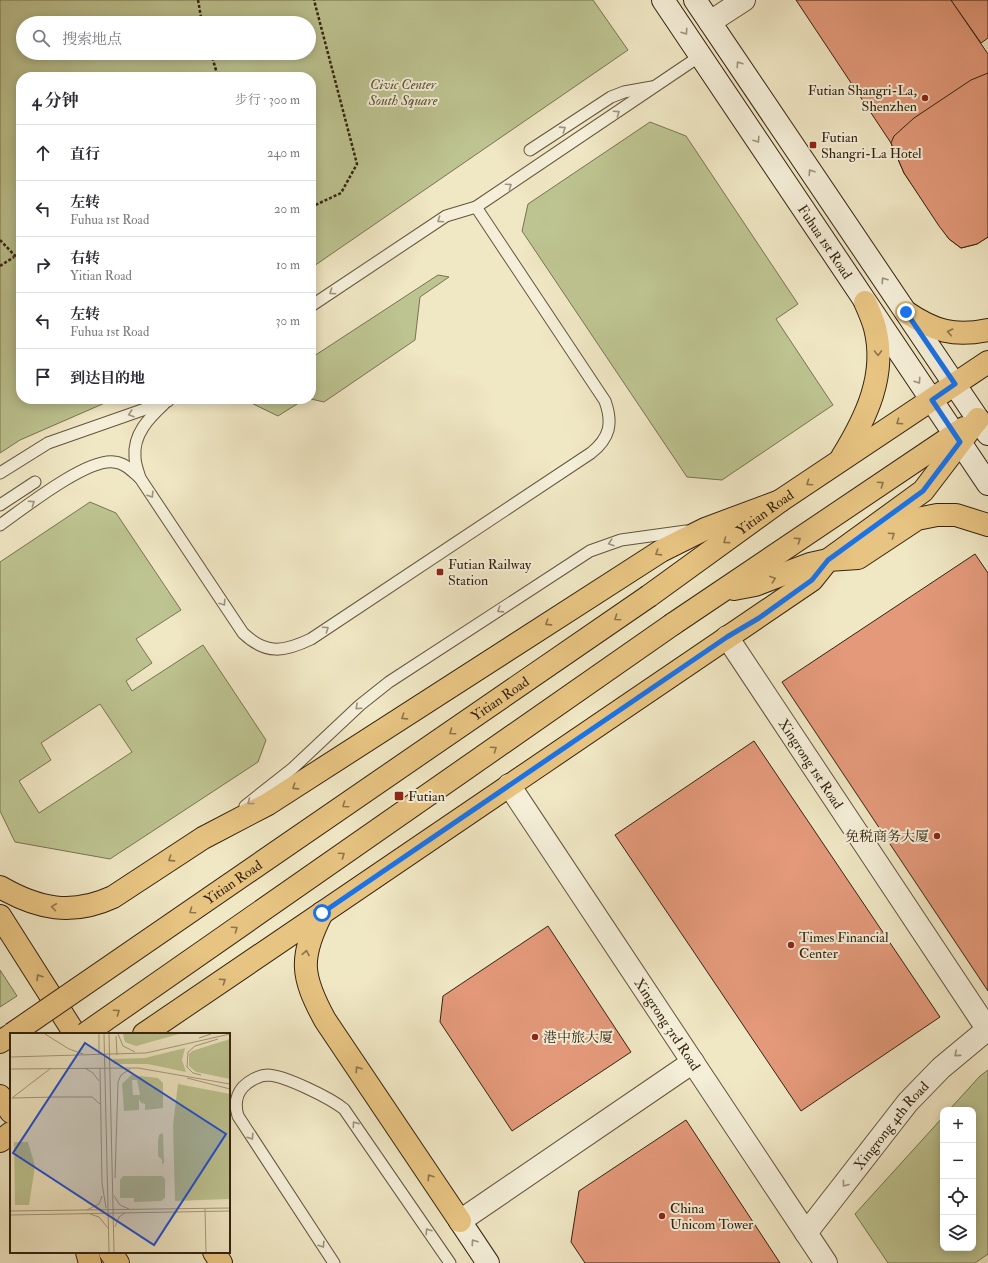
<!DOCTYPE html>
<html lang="zh">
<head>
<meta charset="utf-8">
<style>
	:root { --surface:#fff; --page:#f7f7f7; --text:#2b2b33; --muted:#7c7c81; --line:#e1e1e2 }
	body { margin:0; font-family:"IM FELL Double Pica","Noto Serif SC",serif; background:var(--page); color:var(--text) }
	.controls { position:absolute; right:12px; bottom:12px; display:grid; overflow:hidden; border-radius:8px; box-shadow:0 2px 10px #0003 }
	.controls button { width:36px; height:36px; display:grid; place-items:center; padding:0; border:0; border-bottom:1px solid var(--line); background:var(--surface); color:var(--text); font:20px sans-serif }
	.stop { position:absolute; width:12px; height:12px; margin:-9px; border:3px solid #1a73e8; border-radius:50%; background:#fff }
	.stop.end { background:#1a73e8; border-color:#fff; box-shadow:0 1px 4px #0008 }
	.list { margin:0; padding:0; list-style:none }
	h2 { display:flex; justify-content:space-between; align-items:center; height:52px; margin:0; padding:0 16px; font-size:17px }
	h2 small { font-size:13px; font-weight:400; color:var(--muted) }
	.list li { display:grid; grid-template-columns:26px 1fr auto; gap:12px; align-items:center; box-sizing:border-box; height:56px; padding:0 16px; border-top:1px solid var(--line) }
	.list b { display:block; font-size:15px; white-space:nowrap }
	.list p { margin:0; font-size:13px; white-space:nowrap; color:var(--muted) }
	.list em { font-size:13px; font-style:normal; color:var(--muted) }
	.icon { flex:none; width:22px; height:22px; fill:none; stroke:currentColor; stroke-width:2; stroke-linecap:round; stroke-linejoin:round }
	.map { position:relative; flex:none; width:988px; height:1263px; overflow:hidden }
	.search { position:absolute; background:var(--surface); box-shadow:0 2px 10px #0003; left:16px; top:16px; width:300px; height:44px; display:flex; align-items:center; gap:10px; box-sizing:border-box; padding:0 14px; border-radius:22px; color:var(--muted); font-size:15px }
	.panel { position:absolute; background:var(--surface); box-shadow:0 2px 10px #0003; left:16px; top:72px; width:300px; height:332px; border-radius:16px }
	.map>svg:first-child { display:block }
	.green { fill:#bdc491; stroke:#787450; fill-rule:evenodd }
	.building { fill:#e3997a; stroke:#342310 }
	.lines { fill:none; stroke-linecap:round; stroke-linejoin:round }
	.lane-casing { stroke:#63543d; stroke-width:13 }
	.street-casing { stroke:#63543d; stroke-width:24 }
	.secondary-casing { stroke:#342310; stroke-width:24 }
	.primary-casing { stroke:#342310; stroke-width:24 }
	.path { stroke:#342310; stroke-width:2.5; stroke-dasharray:3 2; stroke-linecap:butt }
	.lane { stroke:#f5efd9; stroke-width:11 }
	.street { stroke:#f5efd9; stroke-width:22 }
	.secondary { stroke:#f5efd9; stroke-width:22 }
	.primary { stroke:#e8c482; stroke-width:22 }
	.primary-bridge-casing { stroke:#342310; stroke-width:24; stroke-linecap:butt }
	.primary-bridge { stroke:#e8c482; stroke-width:22 }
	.oneway { stroke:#9e937f }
	.oneway2 { stroke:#8e7449 }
	.route { stroke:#1a73e8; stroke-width:5 }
	.poi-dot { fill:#8f2418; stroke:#f5efd9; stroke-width:1.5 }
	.labels { text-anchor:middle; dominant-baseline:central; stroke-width:4; stroke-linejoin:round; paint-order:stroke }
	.park-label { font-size:14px; font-style:italic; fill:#5d5337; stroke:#f5efd9 }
	.poi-label { font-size:14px; fill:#342310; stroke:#f5efd9; text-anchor:start }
	.street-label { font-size:14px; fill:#342310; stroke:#f5efd9 }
	.inset-road { fill:none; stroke:#a5997c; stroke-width:1 }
	.view { fill:#1d4ed8; fill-opacity:0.15; stroke:#1d4ed8; stroke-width:2 }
	.inset-edge { fill:none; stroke:#342310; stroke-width:2 }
</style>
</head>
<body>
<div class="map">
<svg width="988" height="1263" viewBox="0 0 988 1263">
	<rect width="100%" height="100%" fill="#f0e7c4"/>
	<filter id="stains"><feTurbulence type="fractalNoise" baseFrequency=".005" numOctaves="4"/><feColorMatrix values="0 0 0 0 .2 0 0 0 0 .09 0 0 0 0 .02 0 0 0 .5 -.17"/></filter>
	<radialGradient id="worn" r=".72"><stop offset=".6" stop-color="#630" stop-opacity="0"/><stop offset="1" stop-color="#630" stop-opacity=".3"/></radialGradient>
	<g class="green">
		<path d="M0 0H593L628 50 311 268V77H21V399H114L20 440 0 453ZM23 23H309V53H23Z"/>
		<path d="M650 122 686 136 798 304 776 319 833 405 722 480 687 477 522 231 528 204Z"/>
		<path d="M438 275 449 277 420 297 415 340 324 402 311 399V358Z"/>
		<path d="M249 399H305L278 416 247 401Z"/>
		<path d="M90 502 116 513 181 610 136 639 152 663 126 681 132 691 203 645 266 740 258 762 110 859 15 842 0 811V562ZM100 704 132 752 39 813 19 781 51 760 41 743Z"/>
		<path d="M0 970 17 996 0 1007Z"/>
		<path d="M988 1070V1254L975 1263H888L855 1214 943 1117V1248H973V1110H949L980 1076Z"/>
	</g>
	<g class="building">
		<path d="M796 0H951L988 54V237L977 244 961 248 949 239 904 173 891 143Z"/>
		<path d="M951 0H988V38L981 43Z"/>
		<path d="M988 73V237L977 244 961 248 949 239 939 226 904 173 891 143 894 136 914 118 971 80Z"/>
		<path d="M975 554 988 573V991L782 682Z"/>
		<path d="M754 741 940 1017 801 1111 615 835Z"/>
		<path d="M548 926 631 1052 512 1131 440 1022 443 996Z"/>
		<path d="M686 1120 780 1263H585L571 1242 579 1191Z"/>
	</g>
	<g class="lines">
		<g class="lane-casing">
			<g id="lane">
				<path d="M530 150 611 97 624 92 652 87"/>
				<path d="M311 306 446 216 476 207 700 56"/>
				<path d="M0 473 48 443 168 401"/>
				<path d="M140 478C138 471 135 464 135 457 133 434 149 418 164 404"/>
				<path d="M0 505 35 482"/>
				<path d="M0 525C24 508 87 458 114 462 125 463 132 471 140 478L243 633C266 655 284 652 311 639L591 453C610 438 613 423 605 401L476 207"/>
				<path d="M245 806 293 768 360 705 389 682 590 551 621 540 686 531"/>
				<path d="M334 1263 238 1116C235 1106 235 1096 243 1087 249 1081 259 1075 268 1075 286 1076 330 1098 344 1109L450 1263"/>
			</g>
		</g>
		<g class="street-casing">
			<g id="street">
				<path d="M710 22 744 0"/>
				<path id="s1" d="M727 637 988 1030"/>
				<path id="s2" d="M509 785 826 1263"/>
				<path d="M460 1221 693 1062"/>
				<path id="s3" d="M806 1233 908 1102 941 1068 988 1029"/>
			</g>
		</g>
		<g class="secondary-casing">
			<g id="secondary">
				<path id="s4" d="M663 0 988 484"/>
				<path d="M695 0 988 434"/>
				<path d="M460 1221 488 1263"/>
			</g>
		</g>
		<g class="primary-casing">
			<g id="primary">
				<path d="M906 312C934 331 954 337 988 330"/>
				<path d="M842 457C866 418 887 375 875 328 873 320 869 311 865 302"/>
				<path d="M734 589 755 585 810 564 828 560 858 558 917 519 937 515H956L988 525"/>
				<path id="s5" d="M649 596 780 501 988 362"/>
				<path d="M673 624 964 428"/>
				<path d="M0 887C38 909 72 916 113 897L203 838 268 804 661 551 705 529 780 501"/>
				<path d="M322 913C299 958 301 976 325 1020L460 1221"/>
				<path d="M0 916 75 1034"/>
				<path d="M144 1034 812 580 828 560 923 491 978 419"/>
				<path d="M0 1042 11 1035"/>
				<path d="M0 1096 11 1112"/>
				<path d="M0 1141 11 1133"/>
				<path d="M87 1252 90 1263"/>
				<path d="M110 1252 118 1263"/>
				<path d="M214 1252 221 1263"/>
			</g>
		</g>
		<g class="path">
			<path d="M198 0 202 23"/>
			<path d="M211 53 218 77"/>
			<path d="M311 207 341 193 357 164 314 0"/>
			<path d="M0 240 21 262"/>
			<path d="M0 266 14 257"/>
		</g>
		<use href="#lane" class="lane"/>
		<use href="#street" class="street"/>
		<use href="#secondary" class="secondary"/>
		<use href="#primary" class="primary"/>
		<g class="primary-bridge-casing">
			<g id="primary-bridge">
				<path id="s6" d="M12 1034 649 596"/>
				<path d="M85 1034 673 624"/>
			</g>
		</g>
		<use href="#primary-bridge" class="primary-bridge"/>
	</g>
	<defs><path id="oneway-chevron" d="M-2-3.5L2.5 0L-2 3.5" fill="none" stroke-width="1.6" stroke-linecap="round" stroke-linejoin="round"/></defs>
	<g class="oneway">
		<use href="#oneway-chevron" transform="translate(685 32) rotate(56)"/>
		<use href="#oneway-chevron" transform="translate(739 64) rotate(-124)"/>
		<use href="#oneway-chevron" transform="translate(617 113) rotate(-34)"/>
		<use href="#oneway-chevron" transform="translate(563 129) rotate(-33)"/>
		<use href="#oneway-chevron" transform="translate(757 140) rotate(56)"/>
		<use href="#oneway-chevron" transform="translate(811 172) rotate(-124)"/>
		<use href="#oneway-chevron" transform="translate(509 186) rotate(-34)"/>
		<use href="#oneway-chevron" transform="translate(440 220) rotate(146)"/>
		<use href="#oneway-chevron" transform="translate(884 280) rotate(-124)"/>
		<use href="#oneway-chevron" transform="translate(332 292) rotate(146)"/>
		<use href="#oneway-chevron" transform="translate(918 381) rotate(56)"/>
		<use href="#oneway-chevron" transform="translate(131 414) rotate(161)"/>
		<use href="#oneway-chevron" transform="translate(151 495) rotate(56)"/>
		<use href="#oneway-chevron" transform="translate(32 503) rotate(-34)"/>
		<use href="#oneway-chevron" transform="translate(611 543) rotate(163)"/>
		<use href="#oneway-chevron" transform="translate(223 603) rotate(56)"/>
		<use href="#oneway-chevron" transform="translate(500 610) rotate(147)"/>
		<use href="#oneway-chevron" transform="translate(326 629) rotate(-34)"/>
		<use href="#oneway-chevron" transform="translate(358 707) rotate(138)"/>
		<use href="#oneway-chevron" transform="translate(250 802) rotate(143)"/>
		<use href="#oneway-chevron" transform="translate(957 1054) rotate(139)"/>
		<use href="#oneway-chevron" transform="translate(355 1124) rotate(-125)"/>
		<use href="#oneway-chevron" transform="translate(251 1137) rotate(57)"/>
		<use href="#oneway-chevron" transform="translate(845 1184) rotate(127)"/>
		<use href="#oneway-chevron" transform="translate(428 1231) rotate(-124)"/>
		<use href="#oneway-chevron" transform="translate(474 1242) rotate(-124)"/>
		<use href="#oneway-chevron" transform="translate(322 1245) rotate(57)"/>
	</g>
	<g class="oneway2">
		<use href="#oneway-chevron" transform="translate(950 332) rotate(-167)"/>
		<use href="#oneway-chevron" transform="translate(878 353) rotate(89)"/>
		<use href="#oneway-chevron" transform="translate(899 422) rotate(146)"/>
		<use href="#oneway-chevron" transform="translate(809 483) rotate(146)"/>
		<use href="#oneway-chevron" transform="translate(881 484) rotate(-34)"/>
		<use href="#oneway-chevron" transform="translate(892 535) rotate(-34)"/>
		<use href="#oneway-chevron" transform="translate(798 540) rotate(-34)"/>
		<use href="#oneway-chevron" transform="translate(726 541) rotate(144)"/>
		<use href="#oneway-chevron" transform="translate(658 553) rotate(148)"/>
		<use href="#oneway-chevron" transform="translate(773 579) rotate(-20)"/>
		<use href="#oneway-chevron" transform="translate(617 618) rotate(145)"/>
		<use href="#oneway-chevron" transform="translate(548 623) rotate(147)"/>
		<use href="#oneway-chevron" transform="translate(404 717) rotate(147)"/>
		<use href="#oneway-chevron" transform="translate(452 732) rotate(145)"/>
		<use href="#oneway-chevron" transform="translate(494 749) rotate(-35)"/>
		<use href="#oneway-chevron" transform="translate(295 787) rotate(147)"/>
		<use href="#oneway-chevron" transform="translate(345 805) rotate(145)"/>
		<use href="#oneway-chevron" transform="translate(342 855) rotate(-35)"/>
		<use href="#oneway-chevron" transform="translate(171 859) rotate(147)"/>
		<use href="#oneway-chevron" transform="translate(54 907) rotate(-172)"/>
		<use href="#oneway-chevron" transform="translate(192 911) rotate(145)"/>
		<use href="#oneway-chevron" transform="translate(235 929) rotate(-35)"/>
		<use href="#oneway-chevron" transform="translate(306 953) rotate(-80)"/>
		<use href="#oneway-chevron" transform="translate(39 977) rotate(-122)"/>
		<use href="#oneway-chevron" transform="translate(223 981) rotate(-34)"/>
		<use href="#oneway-chevron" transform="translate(117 1012) rotate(-35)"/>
		<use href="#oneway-chevron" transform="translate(358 1069) rotate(-124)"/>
		<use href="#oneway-chevron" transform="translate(430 1177) rotate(-124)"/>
	</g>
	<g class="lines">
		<path class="route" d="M322 913 727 637 759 618 812 580 828 560 923 491 960 442 932 400 955 384 906 312"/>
	</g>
	<g class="poi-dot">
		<circle cx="925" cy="98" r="4"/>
		<rect x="809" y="141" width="8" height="8" rx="2"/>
		<rect x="436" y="568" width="8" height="8" rx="2"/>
		<rect x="394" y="791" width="10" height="10" rx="2"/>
		<circle cx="937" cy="836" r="4"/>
		<circle cx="791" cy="945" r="4"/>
		<circle cx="535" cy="1037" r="4"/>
		<circle cx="662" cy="1216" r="4"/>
	</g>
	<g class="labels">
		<g class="park-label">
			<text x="403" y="84">Civic Center<tspan x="403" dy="16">South Square</tspan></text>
		</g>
		<g class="poi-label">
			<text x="917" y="90" text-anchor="end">Futian Shangri-La,<tspan x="917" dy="16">Shenzhen</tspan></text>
			<text x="821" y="137">Futian<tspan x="821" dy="16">Shangri-La Hotel</tspan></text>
			<text x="448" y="564">Futian Railway<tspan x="448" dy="16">Station</tspan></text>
			<text x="408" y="796">Futian</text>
			<text x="929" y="836" text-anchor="end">免税商务大厦</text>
			<text x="799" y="937">Times Financial<tspan x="799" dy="16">Center</tspan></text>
			<text x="543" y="1037">港中旅大厦</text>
			<text x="670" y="1208">China<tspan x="670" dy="16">Unicom Tower</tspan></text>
		</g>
		<g class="street-label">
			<text stroke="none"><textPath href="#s4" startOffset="291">Fuhua 1st Road</textPath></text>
			<text stroke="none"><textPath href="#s5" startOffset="143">Yitian Road</textPath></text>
			<text stroke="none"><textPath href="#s6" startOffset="592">Yitian Road</textPath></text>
			<text stroke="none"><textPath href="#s1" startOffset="152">Xingrong 1st Road</textPath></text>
			<text stroke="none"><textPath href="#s6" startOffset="268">Yitian Road</textPath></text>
			<text stroke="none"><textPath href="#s2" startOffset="287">Xingrong 3rd Road</textPath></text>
			<text stroke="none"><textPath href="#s3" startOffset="137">Xingrong 4th Road</textPath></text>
		</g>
	</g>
	<g transform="translate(10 1033)">
		<rect width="220" height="220" fill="#f0e7c4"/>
		<path d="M113 1H169L126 13 115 9ZM220 6V46L186 39 179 33V21L182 18ZM175 15 172 27 176 39 138 31H104L103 26 135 25ZM121 42 148 45 153 50V75L135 77V71L131 70 129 66V77L114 78 112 51ZM122 47H127L130 62H123ZM168 51 220 61V166L165 168 163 92ZM153 100 154 130 152 131V127L148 123V108L149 102ZM4 109H18L25 133 19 172H5ZM113 143H152L155 146V165L151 168 124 169V165H110V147Z" fill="#bdc491" fill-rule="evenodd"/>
		<path class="inset-road" d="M35 1 59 16 73 21M89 1V22M94 1 99 219M99 1 104 219M108 1 113 13 125 19M106 3 107 22M189 5 201 1M0 24 136 20 220 1M75 35 83 40 89 48M90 35 92 150 96 175M0 36 128 35 220 51M191 42 183 40 177 34 178 19 185 13 208 6M177 45 220 56M46 64H82L90 71M2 65 46 64M2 65 41 35M105 145 108 49 111 42 120 36M104 163 110 172 119 176M195 176 196 219M77 177 89 171 92 163M0 178 220 175M80 181 89 184 98 195M0 182 220 178M105 194 109 184 115 180"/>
		<path class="view" d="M75 10 216 101 144 212 3 120Z"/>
		<rect width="220" height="220" class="inset-edge"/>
	</g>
	<rect width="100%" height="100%" filter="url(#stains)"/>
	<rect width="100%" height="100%" fill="url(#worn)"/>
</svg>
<div class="controls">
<button>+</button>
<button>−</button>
<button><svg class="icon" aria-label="locate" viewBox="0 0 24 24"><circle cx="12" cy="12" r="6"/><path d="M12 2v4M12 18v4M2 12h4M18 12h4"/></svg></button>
<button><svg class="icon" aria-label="layers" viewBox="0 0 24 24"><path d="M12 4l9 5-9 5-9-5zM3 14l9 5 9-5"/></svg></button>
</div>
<div class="stop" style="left:322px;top:913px"></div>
<div class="stop end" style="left:906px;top:312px"></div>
<div class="search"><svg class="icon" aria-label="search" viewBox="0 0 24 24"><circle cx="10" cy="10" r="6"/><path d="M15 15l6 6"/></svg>搜索地点</div>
<section class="panel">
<h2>4 分钟<small>步行 · 300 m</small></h2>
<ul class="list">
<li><svg class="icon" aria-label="ahead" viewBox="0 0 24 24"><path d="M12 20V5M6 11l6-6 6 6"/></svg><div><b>直行</b></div><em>240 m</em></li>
<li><svg class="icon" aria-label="left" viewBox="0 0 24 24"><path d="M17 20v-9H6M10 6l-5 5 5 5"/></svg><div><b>左转</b><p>Fuhua 1st Road</p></div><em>20 m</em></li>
<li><svg class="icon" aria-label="right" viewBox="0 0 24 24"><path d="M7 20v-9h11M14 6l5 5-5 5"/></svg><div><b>右转</b><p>Yitian Road</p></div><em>10 m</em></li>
<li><svg class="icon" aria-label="left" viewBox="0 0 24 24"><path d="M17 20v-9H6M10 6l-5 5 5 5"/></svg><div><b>左转</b><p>Fuhua 1st Road</p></div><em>30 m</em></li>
<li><svg class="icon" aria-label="arrive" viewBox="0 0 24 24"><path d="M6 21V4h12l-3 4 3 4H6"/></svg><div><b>到达目的地</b></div></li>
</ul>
</section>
</div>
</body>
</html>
